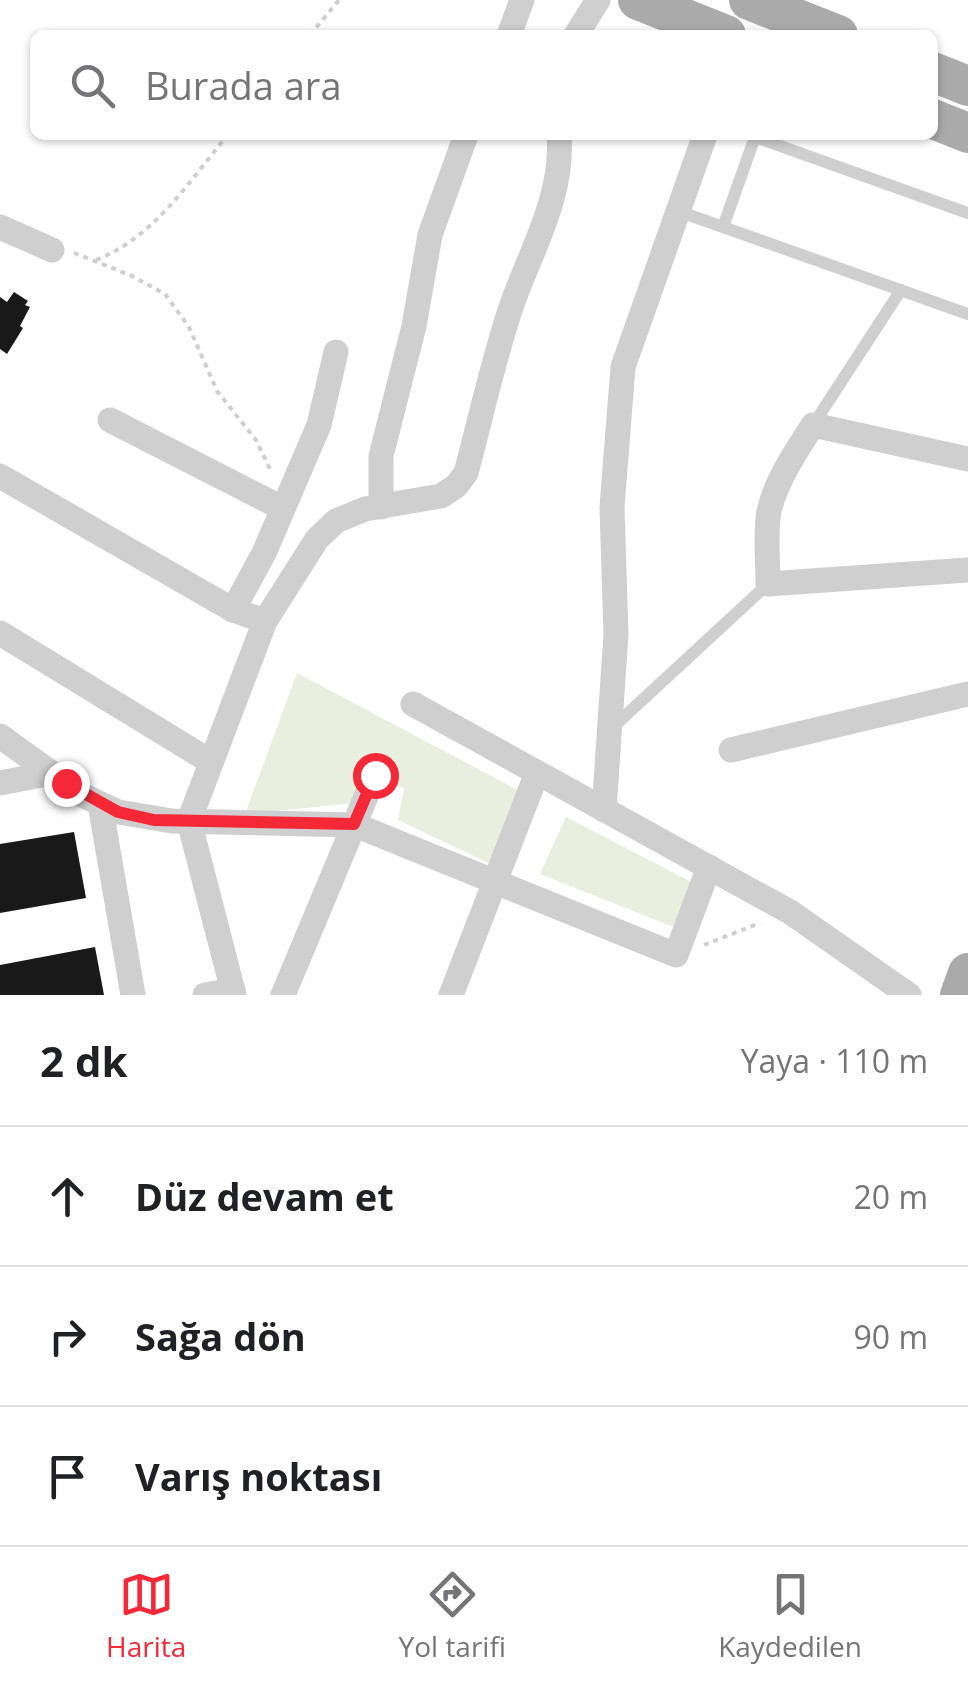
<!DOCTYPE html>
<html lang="tr">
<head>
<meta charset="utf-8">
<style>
	:root { --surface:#fff; --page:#f2f2f2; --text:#202124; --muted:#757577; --line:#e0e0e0; --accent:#f52837 }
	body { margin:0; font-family:"Open Sans",sans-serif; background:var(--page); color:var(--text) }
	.stop { position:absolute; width:30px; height:30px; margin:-22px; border:8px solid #f52837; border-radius:50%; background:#fff }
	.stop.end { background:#f52837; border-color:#fff; box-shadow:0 2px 10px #0008 }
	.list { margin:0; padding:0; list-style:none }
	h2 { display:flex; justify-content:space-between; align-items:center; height:130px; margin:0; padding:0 40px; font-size:42px }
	h2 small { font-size:32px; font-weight:400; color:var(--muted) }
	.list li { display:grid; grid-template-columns:65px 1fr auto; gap:30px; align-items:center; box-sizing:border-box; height:140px; padding:0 40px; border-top:2px solid var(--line) }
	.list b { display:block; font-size:38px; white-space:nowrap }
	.list em { font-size:32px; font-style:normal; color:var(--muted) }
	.icon { flex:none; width:55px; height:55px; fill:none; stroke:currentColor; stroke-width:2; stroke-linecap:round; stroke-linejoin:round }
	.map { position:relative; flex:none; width:968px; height:995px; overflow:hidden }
	.search { position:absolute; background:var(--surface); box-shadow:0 2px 8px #0004; left:30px; right:30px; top:30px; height:110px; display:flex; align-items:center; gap:25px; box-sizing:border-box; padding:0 35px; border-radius:15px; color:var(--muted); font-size:38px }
	.sheet { height:550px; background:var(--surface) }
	nav { display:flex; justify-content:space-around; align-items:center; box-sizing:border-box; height:140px; border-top:2px solid var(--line); background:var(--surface); font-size:28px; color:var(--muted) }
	nav a { display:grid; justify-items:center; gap:5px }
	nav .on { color:var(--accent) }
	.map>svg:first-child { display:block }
	.green { fill:#e8efdf }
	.building { fill:#191919 }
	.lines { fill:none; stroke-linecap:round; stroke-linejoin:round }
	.path { stroke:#cfcfcf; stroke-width:4; stroke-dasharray:5 5; stroke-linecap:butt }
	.lane { stroke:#cfcfcf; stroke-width:12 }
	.street { stroke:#cfcfcf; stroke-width:25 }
	.primary { stroke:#aaa; stroke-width:40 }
	.route { stroke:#f52837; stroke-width:12 }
</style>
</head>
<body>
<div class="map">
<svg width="968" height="995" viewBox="0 0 968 995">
	<rect width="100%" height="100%" fill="#fff"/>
	<g class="green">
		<path d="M297 673 527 795 499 868 398 820 404 788 370 778 366 802 245 814Z"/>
		<path d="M566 817 697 885 681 930 540 874Z"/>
	</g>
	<g class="building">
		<path d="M14 292 28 301 25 305 30 307 20 326 23 328 7 354 0 349V297L7 302Z"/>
		<path d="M74 832 86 898 0 913V844Z"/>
		<path d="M95 947 104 995H0V965Z"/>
	</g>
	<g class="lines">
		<g class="path">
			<path d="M310 35 339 0"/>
			<path d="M74 253 130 275 165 294 189 327 217 391 256 440 272 473"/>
			<path d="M96 260C155 237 188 182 228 135"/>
			<path d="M704 945 760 923"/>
		</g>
		<g class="lane">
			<path d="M678 211 968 314"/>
			<path d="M723 227 755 137 968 213"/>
			<path d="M813 425 901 290"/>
			<path d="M612 728 768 584"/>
		</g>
		<g class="street">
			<path d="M509 35 522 0"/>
			<path d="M576 35 598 0"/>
			<path d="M0 227 52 250"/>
			<path d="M110 420 282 508"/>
			<path d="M968 459 813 425C796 451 776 481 769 511 765 534 768 560 768 584L968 570"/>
			<path d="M0 476 233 610 265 621"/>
			<path d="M381 507V456L414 326 430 235 466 135"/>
			<path d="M233 610 264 553 319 425 336 352"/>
			<path d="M0 633 211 762"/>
			<path d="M413 704 790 912 909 995"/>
			<path d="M0 736 82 795 118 812 172 821 355 825 676 955 709 867"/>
			<path d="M731 750 968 694"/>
			<path d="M0 783 52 773"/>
			<path d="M100 804 133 995"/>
			<path d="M604 810 616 635 612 507 623 367 705 135"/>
			<path d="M205 995 233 990"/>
			<path d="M234 995 189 821 265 621 317 539 336 521 365 509 441 496 456 486 466 473C481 417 493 361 511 307 531 250 564 196 559 135"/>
			<path d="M283 995 375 775"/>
			<path d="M451 995 537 773"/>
		</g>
		<g class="primary">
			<path d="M638 0 726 35"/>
			<path d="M749 0 838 35"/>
			<path d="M933 72 968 86"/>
			<path d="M933 119 968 133"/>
			<path d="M960 995 968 973"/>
		</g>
	</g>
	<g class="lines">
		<path class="route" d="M66 783 118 812 154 820 354 824 375 775"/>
	</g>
</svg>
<div class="stop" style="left:375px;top:775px"></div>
<div class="stop end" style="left:66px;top:783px"></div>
<div class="search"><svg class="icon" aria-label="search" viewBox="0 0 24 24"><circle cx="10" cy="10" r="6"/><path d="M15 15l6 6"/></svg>Burada ara</div>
</div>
<section class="sheet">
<h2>2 dk<small>Yaya · 110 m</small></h2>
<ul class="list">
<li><svg class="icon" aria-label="ahead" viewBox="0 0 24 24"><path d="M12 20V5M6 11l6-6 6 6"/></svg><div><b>Düz devam et</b></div><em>20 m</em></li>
<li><svg class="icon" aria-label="right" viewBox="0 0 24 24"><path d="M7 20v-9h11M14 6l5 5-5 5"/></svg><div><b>Sağa dön</b></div><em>90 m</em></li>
<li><svg class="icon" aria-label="arrive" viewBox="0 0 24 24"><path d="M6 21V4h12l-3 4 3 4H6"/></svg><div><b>Varış noktası</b></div></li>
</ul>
</section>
<nav>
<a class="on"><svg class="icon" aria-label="map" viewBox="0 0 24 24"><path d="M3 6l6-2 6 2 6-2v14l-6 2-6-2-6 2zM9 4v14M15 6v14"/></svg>Harita</a>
<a><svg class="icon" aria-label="directions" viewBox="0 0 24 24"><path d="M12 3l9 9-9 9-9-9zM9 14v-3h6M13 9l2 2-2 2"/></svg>Yol tarifi</a>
<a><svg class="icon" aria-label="saved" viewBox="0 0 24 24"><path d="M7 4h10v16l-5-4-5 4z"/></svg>Kaydedilen</a>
</nav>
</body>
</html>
